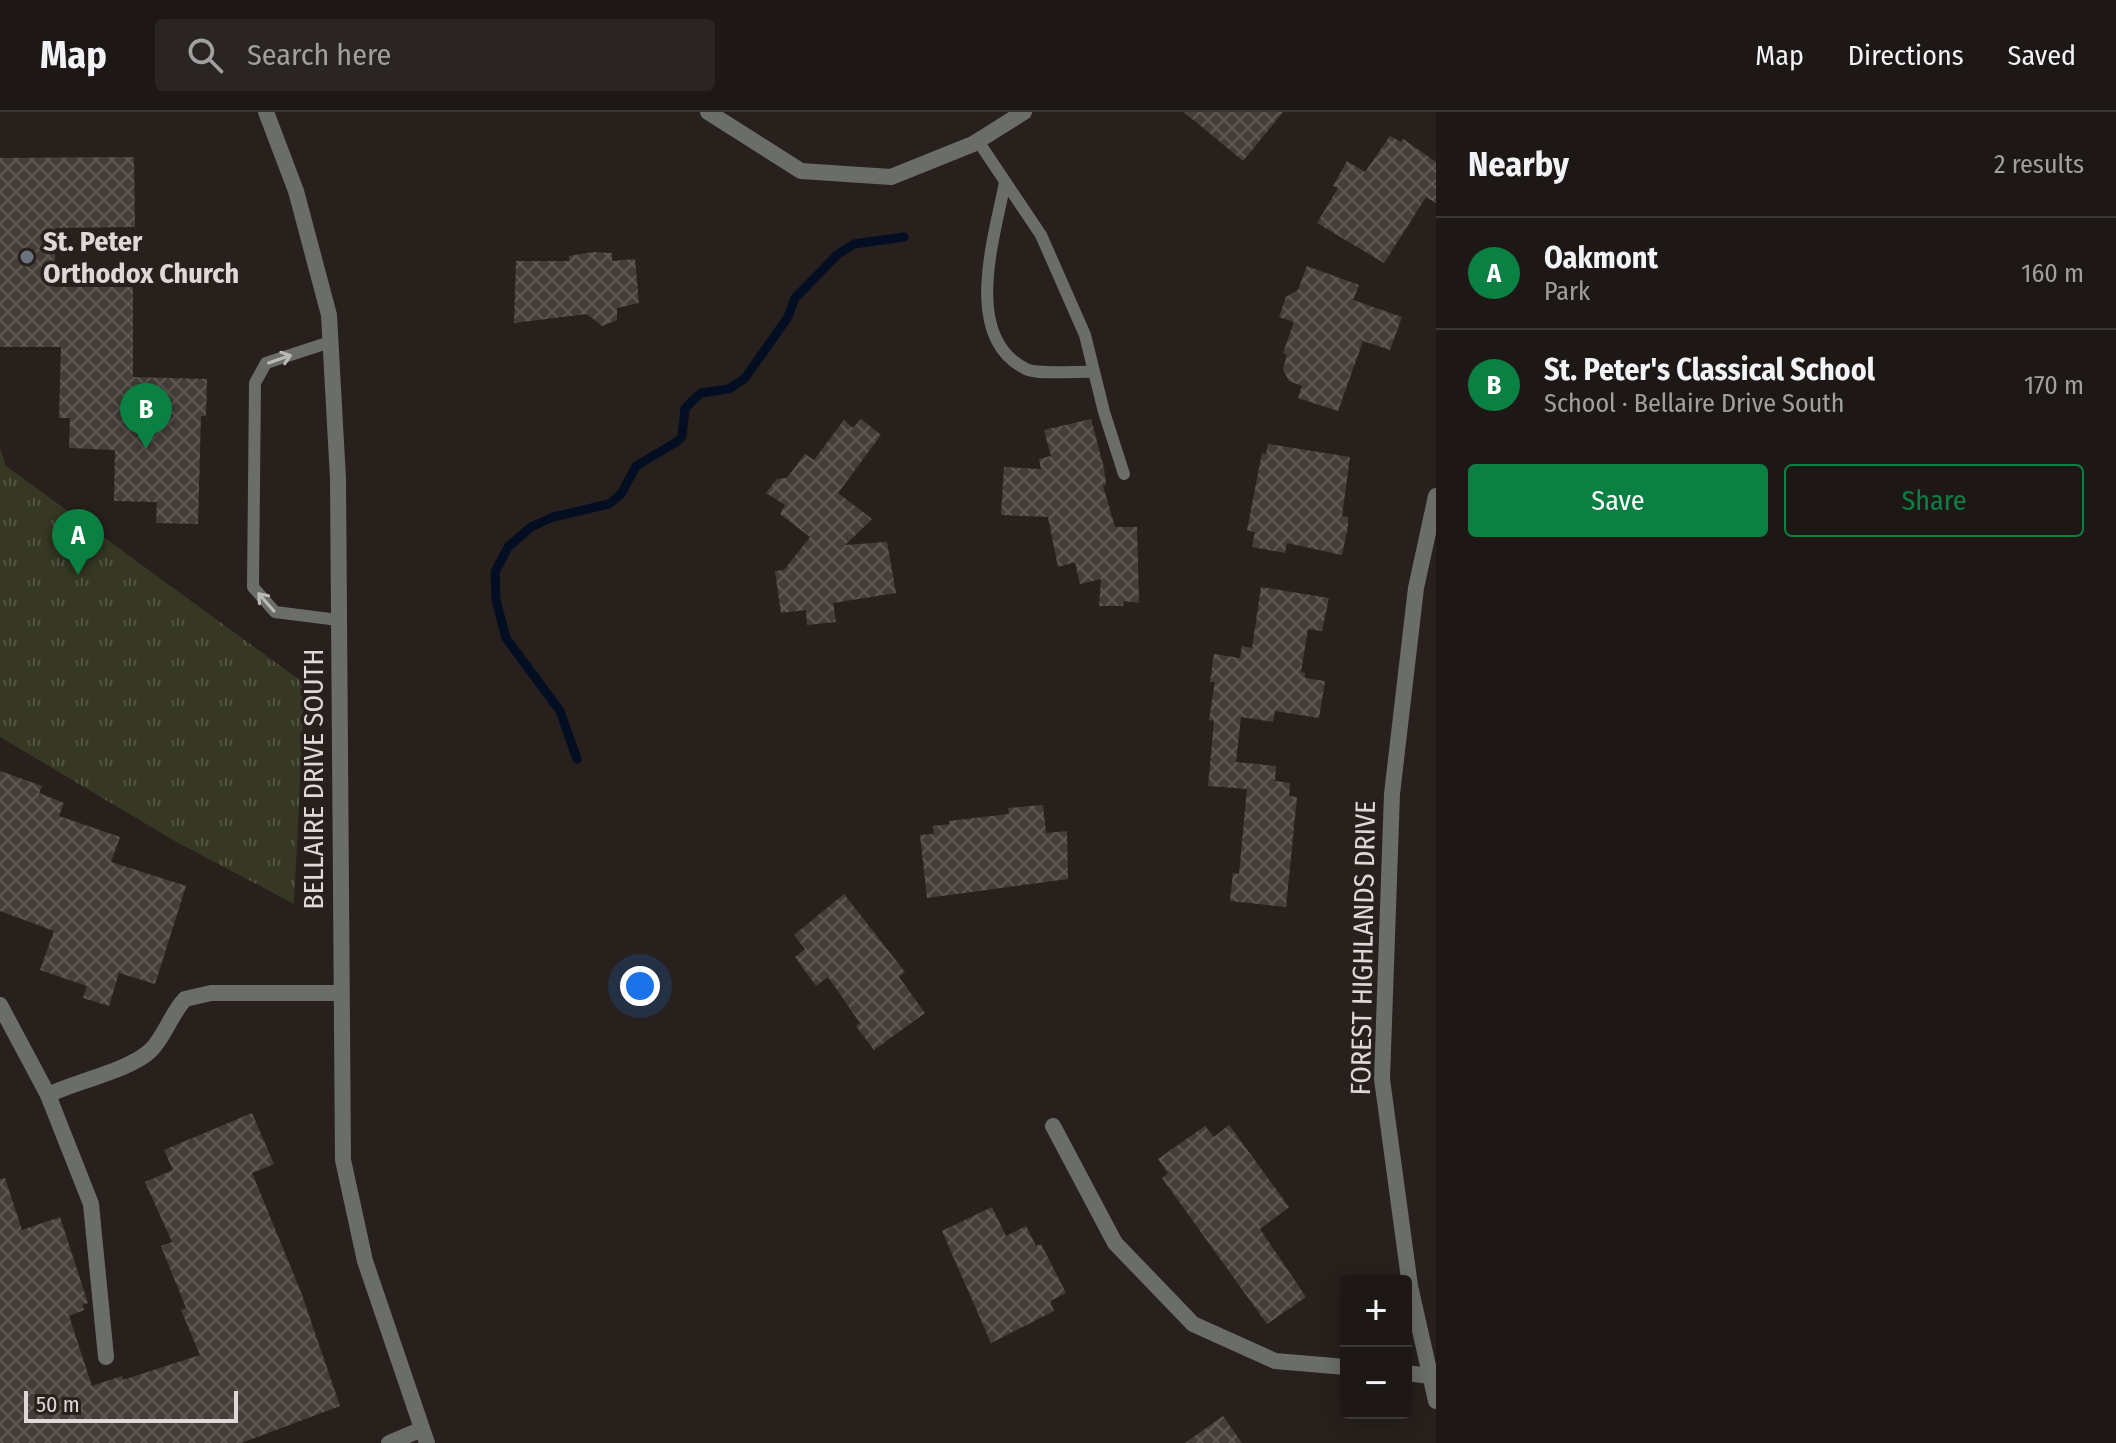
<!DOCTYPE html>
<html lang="en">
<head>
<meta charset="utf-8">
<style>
	:root { --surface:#1d1815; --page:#2a2522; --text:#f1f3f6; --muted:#a0a0a0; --line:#3b3734; --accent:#0b8043 }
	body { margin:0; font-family:"Fira Sans Condensed",sans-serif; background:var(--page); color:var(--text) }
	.controls { position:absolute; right:24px; bottom:24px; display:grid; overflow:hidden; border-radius:8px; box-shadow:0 4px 20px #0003 }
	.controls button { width:72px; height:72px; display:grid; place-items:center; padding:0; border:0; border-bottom:2px solid var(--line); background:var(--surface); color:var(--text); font:40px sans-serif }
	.scale { position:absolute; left:24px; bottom:20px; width:214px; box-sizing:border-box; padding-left:8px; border:4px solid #ded9d6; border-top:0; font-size:22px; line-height:28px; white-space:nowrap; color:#ded9d6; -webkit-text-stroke:6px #27201c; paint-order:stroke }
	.you { position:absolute; left:640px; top:874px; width:28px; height:28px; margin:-20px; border:6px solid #fff; border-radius:50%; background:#1a73e8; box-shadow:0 0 0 12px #1a73e833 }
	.badge { display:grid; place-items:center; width:52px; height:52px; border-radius:50%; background:var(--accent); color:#fff; font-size:26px; font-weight:700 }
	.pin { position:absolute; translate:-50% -66px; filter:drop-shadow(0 2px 4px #0008) }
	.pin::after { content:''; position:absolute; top:42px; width:28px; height:24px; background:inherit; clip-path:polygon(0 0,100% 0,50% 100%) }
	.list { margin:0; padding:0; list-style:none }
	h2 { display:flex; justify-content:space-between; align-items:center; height:104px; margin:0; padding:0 32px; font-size:34px }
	h2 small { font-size:26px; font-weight:400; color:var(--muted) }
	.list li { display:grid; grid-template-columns:52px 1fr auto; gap:24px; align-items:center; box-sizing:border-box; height:112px; padding:0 32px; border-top:2px solid var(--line) }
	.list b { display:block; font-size:30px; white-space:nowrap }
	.list p { margin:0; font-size:26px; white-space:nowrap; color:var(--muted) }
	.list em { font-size:26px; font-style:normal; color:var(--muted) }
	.actions { display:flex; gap:16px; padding:24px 32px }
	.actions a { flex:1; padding:18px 0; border:2px solid var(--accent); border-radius:8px; text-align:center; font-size:28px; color:var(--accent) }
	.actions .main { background:var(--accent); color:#fff }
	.icon { flex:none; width:44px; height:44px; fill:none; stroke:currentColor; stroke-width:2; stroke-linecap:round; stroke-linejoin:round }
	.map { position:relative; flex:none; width:1436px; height:1331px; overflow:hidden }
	header { display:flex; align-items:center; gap:48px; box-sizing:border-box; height:112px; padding:0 40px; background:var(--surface); border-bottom:2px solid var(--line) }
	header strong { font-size:38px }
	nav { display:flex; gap:44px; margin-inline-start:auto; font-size:28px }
	.search { width:560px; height:72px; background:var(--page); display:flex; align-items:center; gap:20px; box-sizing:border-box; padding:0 28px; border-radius:8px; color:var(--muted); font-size:30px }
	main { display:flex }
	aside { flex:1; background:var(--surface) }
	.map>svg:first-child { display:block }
	.grass { fill:url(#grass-tufts) }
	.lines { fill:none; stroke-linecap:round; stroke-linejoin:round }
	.stream { stroke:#030e22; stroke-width:9 }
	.building { fill:url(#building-cross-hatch) }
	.service { stroke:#6a6d6a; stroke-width:12 }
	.minor { stroke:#6a6d6a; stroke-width:16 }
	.tertiary { stroke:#6a6d6a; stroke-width:16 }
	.oneway { stroke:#bbb9b6 }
	.worship-dot { fill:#6b7280; stroke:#27201c; stroke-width:3 }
	.labels { text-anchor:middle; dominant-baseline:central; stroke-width:7; stroke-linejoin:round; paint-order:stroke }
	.poi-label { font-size:28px; font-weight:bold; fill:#ded9d6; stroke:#27201c; text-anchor:start }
	.street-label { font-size:28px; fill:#ded9d6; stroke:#27201c }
</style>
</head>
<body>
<header>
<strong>Map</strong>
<div class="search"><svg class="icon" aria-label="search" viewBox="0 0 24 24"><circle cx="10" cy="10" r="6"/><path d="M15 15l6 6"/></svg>Search here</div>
<nav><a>Map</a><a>Directions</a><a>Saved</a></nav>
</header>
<main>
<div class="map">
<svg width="1436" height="1331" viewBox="0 0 1436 1331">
	<defs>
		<pattern id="grass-tufts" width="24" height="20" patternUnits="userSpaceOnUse" patternTransform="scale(2)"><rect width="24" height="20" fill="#363824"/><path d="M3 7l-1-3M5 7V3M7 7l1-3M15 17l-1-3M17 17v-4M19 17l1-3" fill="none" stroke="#535443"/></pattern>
		<pattern id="building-cross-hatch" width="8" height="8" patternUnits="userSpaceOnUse" patternTransform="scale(2)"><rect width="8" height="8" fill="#463d39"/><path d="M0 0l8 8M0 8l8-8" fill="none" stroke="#605855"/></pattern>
	</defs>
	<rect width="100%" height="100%" fill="#27201c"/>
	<path class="grass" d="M0 336 6 354 305 572 294 792 173 728 0 625Z"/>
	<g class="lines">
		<path class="stream" d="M577 647 560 599 506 526 496 488 495 460 508 435 531 415 553 405 609 392 621 382 636 354 678 329 682 324 685 297 692 289 701 281 729 277 745 266 788 205 795 186 838 142 854 132 904 125"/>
	</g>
	<g class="building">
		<path d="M1184 0H1283L1243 49Z"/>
		<path d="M1390 24 1401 30 1403 27 1436 50V91L1426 85 1384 151 1317 111 1338 76 1333 74 1347 49 1365 60Z"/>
		<path d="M134 45 135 115 55 116V175H133V265L207 267 206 304H201L198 412 156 411 157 390 114 389 115 338 69 336 70 306H59L61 235H0V46Z"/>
		<path d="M593 140 612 141V149L635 147 639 191 617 196V208L602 214 587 202 514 211 516 149H569V144Z"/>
		<path d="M1307 154 1359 173 1353 188 1402 205 1390 238 1363 229 1338 299 1298 286 1302 274 1289 269 1283 257 1287 243 1283 241 1294 210 1279 205 1286 185 1298 178Z"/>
		<path d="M861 307 881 323 838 381 872 407 845 433 887 430 896 481 833 491 836 510 807 513 806 498 781 501 775 459 784 458 810 425 780 402 785 393 766 381 777 367 787 366 805 342 814 348 844 308 853 316Z"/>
		<path d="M1091 307 1104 356 1106 372 1103 374 1115 415H1137L1139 491 1124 489 1123 494H1099L1101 467 1080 472 1075 450 1058 455 1048 405 1001 403 1004 355 1041 357 1039 347 1051 344 1044 318Z"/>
		<path d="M1268 332 1350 345 1342 404 1348 405V414L1342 443 1287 431 1285 441 1252 435 1255 420 1247 418 1262 341 1266 342Z"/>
		<path d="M1261 475 1329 486 1322 519 1308 517 1301 560 1305 561V566L1325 569 1319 606 1275 599 1273 610 1241 605 1236 650 1276 654 1275 669 1290 671 1289 684 1297 685 1286 795 1230 789 1233 761 1239 762 1247 677 1208 674 1214 609 1209 608 1215 570H1210L1214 542 1240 546 1242 534 1252 536Z"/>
		<path d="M0 659 42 674 39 681 64 691 59 704 120 725 111 750 186 774 155 872 119 861 109 894 83 886 87 874 40 858 54 819 0 799Z"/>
		<path d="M1043 693 1046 721 1067 719 1068 767 927 786 920 723 934 722 933 714 950 712 949 709 1009 702 1008 696Z"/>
		<path d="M844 782 905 860 899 865 925 901 874 938 856 914 860 911 828 865 816 874 795 845 805 837 794 823Z"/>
		<path d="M252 1001 274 1052 252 1061 301 1180 340 1294 241 1331H0V1067L5 1066 22 1118 60 1105 88 1191 82 1193 84 1198 69 1204 92 1274 122 1264 123 1268 200 1243 181 1198 186 1196 161 1134 172 1130 145 1070 173 1058 164 1038Z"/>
		<path d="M1229 1013 1289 1095 1260 1117 1306 1185 1267 1212 1162 1066 1168 1061 1158 1047 1205 1014 1214 1025Z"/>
		<path d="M992 1095 1006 1124 1026 1114 1036 1134 1041 1132 1066 1181 1050 1189 1054 1199 991 1231 942 1119Z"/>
		<path d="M1223 1304 1242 1331H1185Z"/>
	</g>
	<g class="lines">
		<g class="service">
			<path d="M978 29 1041 123 1085 223 1104 300 1124 362"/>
			<path d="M1005 70C995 124 961 225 1026 257 1038 263 1079 259 1094 260"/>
			<path d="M330 230 266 251 255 271 253 475 275 500 338 508"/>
		</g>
		<g class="minor">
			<path d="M708 0 801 59 891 65 973 32 1024 0"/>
			<path d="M1436 384 1416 476 1392 682 1382 967 1410 1174 1436 1289"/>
			<path d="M0 893 48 983 91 1092 106 1245"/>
			<path d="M48 983C77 969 131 958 151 938 165 924 171 902 185 887L211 881H339"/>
			<path d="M1053 1014 1115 1131 1193 1212 1275 1249 1346 1255"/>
			<path d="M1406 1261 1430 1264"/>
			<path d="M389 1331 422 1317"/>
		</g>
		<path class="tertiary" d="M266 0 296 79 329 203 338 367 343 1048 365 1149 427 1331"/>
	</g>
	<defs><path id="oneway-shaft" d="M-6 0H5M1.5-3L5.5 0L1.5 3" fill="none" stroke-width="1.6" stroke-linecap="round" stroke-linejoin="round" transform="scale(2)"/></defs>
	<g class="oneway">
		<use href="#oneway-shaft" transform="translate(280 247) rotate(-19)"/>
		<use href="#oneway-shaft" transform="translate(266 490) rotate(-131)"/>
	</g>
	<circle class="worship-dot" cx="27" cy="145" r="8"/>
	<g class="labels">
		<g class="poi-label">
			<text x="43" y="129">St. Peter<tspan x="43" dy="32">Orthodox Church</tspan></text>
		</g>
		<g class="street-label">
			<text transform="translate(313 667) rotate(-90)">BELLAIRE DRIVE SOUTH</text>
			<text transform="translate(1363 836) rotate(-89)">FOREST HIGHLANDS DRIVE</text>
		</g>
	</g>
</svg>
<div class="controls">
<button>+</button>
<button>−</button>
</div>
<div class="scale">50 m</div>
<div class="you"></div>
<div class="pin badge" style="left:78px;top:463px">A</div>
<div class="pin badge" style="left:146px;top:337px">B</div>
</div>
<aside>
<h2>Nearby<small>2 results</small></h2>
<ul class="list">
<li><span class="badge">A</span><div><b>Oakmont</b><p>Park</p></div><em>160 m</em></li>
<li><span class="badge">B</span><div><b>St. Peter's Classical School</b><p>School · Bellaire Drive South</p></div><em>170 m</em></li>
</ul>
<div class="actions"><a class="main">Save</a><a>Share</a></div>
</aside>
</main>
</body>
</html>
